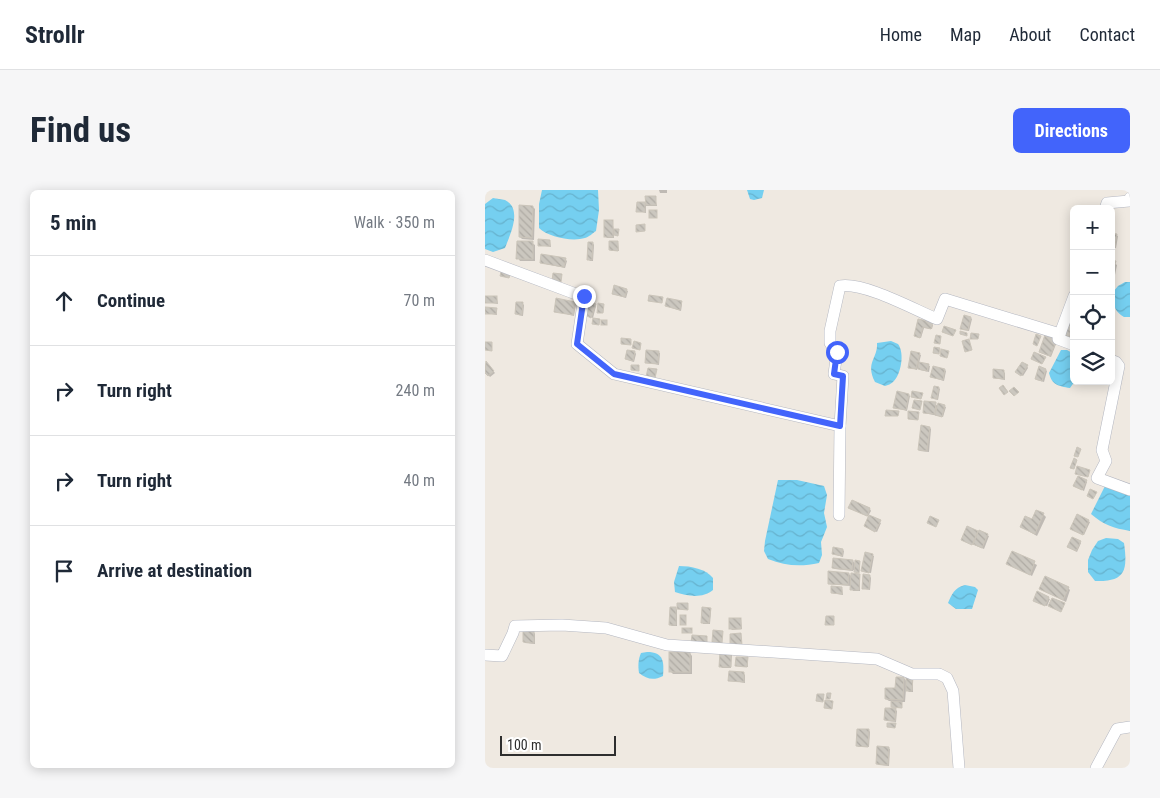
<!DOCTYPE html>
<html lang="en">
<head>
<meta charset="utf-8">
<style>
	:root { --surface:#fff; --page:#f6f6f7; --text:#1f2937; --muted:#747a83; --line:#e0e1e3; --accent:#4264fb }
	body { margin:0; font-family:"Roboto Condensed",sans-serif; background:var(--page); color:var(--text) }
	.controls { position:absolute; right:15px; top:15px; display:grid; overflow:hidden; border-radius:8px; box-shadow:0 2px 12px #0003 }
	.controls button { width:45px; height:45px; display:grid; place-items:center; padding:0; border:0; border-bottom:1px solid var(--line); background:var(--surface); color:var(--text); font:25px sans-serif }
	.scale { position:absolute; left:15px; bottom:12px; width:116px; box-sizing:border-box; padding-left:5px; border:2px solid #2e2e2e; border-top:0; font-size:14px; line-height:18px; white-space:nowrap; color:#2e2e2e; -webkit-text-stroke:4px #fff; paint-order:stroke }
	.stop { position:absolute; width:15px; height:15px; margin:-11px; border:4px solid #4264fb; border-radius:50%; background:#fff }
	.stop.end { background:#4264fb; border-color:#fff; box-shadow:0 1px 5px #0008 }
	.list { margin:0; padding:0; list-style:none }
	h2 { display:flex; justify-content:space-between; align-items:center; height:65px; margin:0; padding:0 20px; font-size:21px }
	h2 small { font-size:16px; font-weight:400; color:var(--muted) }
	.list li { display:grid; grid-template-columns:32px 1fr auto; gap:15px; align-items:center; box-sizing:border-box; height:90px; padding:0 20px; border-top:1px solid var(--line) }
	.list b { display:block; font-size:19px; white-space:nowrap }
	.list em { font-size:16px; font-style:normal; color:var(--muted) }
	.icon { flex:none; width:28px; height:28px; fill:none; stroke:currentColor; stroke-width:2; stroke-linecap:round; stroke-linejoin:round }
	.map { position:relative; flex:none; width:645px; height:578px; overflow:hidden; border-radius:8px }
	header { display:flex; align-items:center; gap:30px; box-sizing:border-box; height:70px; padding:0 25px; background:var(--surface); border-bottom:1px solid var(--line) }
	header strong { font-size:24px }
	nav { display:flex; gap:28px; margin-inline-start:auto; font-size:18px }
	.intro { display:flex; align-items:center; justify-content:space-between; box-sizing:border-box; height:120px; padding:0 30px }
	h1 { margin:0; font-size:35px }
	.button { padding:12px 22px; border-radius:8px; background:var(--accent); color:#fff; font-size:18px; font-weight:700 }
	main { display:flex; gap:30px; padding:0 30px }
	aside { flex:1; background:var(--surface); border-radius:8px; box-shadow:0 2px 12px #0003 }
	.map>svg:first-child { display:block }
	.water { fill:url(#water-waves) }
	.shadow { fill:#0003 }
	.building { fill:url(#building-back-hatch); stroke:#cbc5ba }
	.lines { fill:none; stroke-linecap:round; stroke-linejoin:round }
	.minor-casing { stroke:#b4b7c1; stroke-width:12 }
	.minor { stroke:#fff; stroke-width:11 }
	.route { stroke:#4264fb; stroke-width:6 }
</style>
</head>
<body>
<header>
<strong>Strollr</strong>
<nav><a>Home</a><a>Map</a><a>About</a><a>Contact</a></nav>
</header>
<div class="intro"><h1>Find us</h1><a class="button">Directions</a></div>
<main>
<aside>
<h2>5 min<small>Walk · 350 m</small></h2>
<ul class="list">
<li><svg class="icon" aria-label="ahead" viewBox="0 0 24 24"><path d="M12 20V5M6 11l6-6 6 6"/></svg><div><b>Continue</b></div><em>70 m</em></li>
<li><svg class="icon" aria-label="right" viewBox="0 0 24 24"><path d="M7 20v-9h11M14 6l5 5-5 5"/></svg><div><b>Turn right</b></div><em>240 m</em></li>
<li><svg class="icon" aria-label="right" viewBox="0 0 24 24"><path d="M7 20v-9h11M14 6l5 5-5 5"/></svg><div><b>Turn right</b></div><em>40 m</em></li>
<li><svg class="icon" aria-label="arrive" viewBox="0 0 24 24"><path d="M6 21V4h12l-3 4 3 4H6"/></svg><div><b>Arrive at destination</b></div></li>
</ul>
</aside>
<div class="map">
<svg width="645" height="578" viewBox="0 0 645 578">
	<defs>
		<pattern id="water-waves" width="16" height="10" patternUnits="userSpaceOnUse" patternTransform="scale(1.25)"><rect width="16" height="10" fill="#75cff0"/><path d="M0 5q4-4 8 0t8 0" fill="none" stroke="#66b2ce"/></pattern>
		<pattern id="building-back-hatch" width="6" height="6" patternUnits="userSpaceOnUse" patternTransform="scale(1.25)"><rect width="6" height="6" fill="#cbc7bf"/><path d="M-1 5l2 2M0 0l6 6M5-1l2 2" fill="none" stroke="#afaba4"/></pattern>
	</defs>
	<rect width="100%" height="100%" fill="#efe9e1"/>
	<g class="water">
		<path d="M57 0H113L114 20 111 41C108 43 104 47 100 48 87 52 63 47 54 38V14Z"/>
		<path d="M262 0H279L277 8 269 10 265 9Z"/>
		<path d="M8 8C11 9 17 9 20 10 38 19 25 45 20 58L8 62 0 59V14Z"/>
		<path d="M640 92H645V127H639C628 120 629 115 628 102L633 96Z"/>
		<path d="M406 151 413 154C420 163 416 185 408 192 406 194 403 195 400 196L390 192C380 172 393 169 392 153Z"/>
		<path d="M576 160H582L589 164V191H590L585 198C573 196 567 195 564 183Z"/>
		<path d="M293 290H312L339 296 342 305 339 323 342 337 336 352 337 365 334 373C316 377 300 376 283 369L279 361 280 351Z"/>
		<path d="M620 296 645 305V341C628 338 619 335 606 324Z"/>
		<path d="M621 348 633 349 639 353C643 381 640 392 610 391L603 382V370L607 360 613 351Z"/>
		<path d="M194 376C206 376 221 379 228 388V400C217 409 202 406 190 402L189 392Z"/>
		<path d="M480 395 490 397 493 400 487 419H471L463 413C467 404 469 398 480 395Z"/>
		<path d="M162 462C179 462 179 472 178 486 168 491 162 489 154 483 153 476 153 470 156 463Z"/>
	</g>
	<g class="shadow">
		<path d="M174 0H182V3H175Z"/>
		<path d="M170 7 172 16H161V23L153 21V13H162Z"/>
		<path d="M48 17 50 19 49 50 37 49 35 47Z"/>
		<path d="M127 31 129 40 133 41V45H129V48H122L120 46Z"/>
		<path d="M626 44 633 46 631 58 626 57Z"/>
		<path d="M65 51 66 57 54 55Z"/>
		<path d="M133 52 134 61H127L125 60Z"/>
		<path d="M47 53 50 55V71H35L33 68Z"/>
		<path d="M108 53 109 55 108 71H105L103 69Z"/>
		<path d="M80 69 82 71 80 78 56 73Z"/>
		<path d="M626 71 632 75 630 85H626Z"/>
		<path d="M141 100 143 101 141 108 128 104Z"/>
		<path d="M12 108 13 114 1 112Z"/>
		<path d="M90 113 91 114 89 126 70 121Z"/>
		<path d="M196 113 197 114 196 121 181 116Z"/>
		<path d="M38 114 39 115 38 126 33 125 32 124Z"/>
		<path d="M110 115 111 116 108 128 103 126 101 125Z"/>
		<path d="M11 119 12 125 1 123Z"/>
		<path d="M486 128 487 129 484 141 478 140 477 138Z"/>
		<path d="M589 128V137L585 149 579 147Z"/>
		<path d="M434 131 448 135 447 139 439 138 436 148 431 146Z"/>
		<path d="M573 149 566 167 556 163Z"/>
		<path d="M150 162 151 164 149 172 143 170 142 169Z"/>
		<path d="M173 162 175 163 174 175 162 172Z"/>
		<path d="M434 164 436 165 434 173 443 175 445 176 444 182 435 180 433 178 432 180 424 177Z"/>
		<path d="M1 173 10 183 5 187 0 181Z"/>
		<path d="M542 176 543 178 538 186 533 183Z"/>
		<path d="M460 180 461 181 459 191 446 187Z"/>
		<path d="M561 180 562 181 559 192 552 190 551 188Z"/>
		<path d="M519 182 520 183V190L509 188Z"/>
		<path d="M454 198 455 199 453 210 449 209 448 208Z"/>
		<path d="M424 205 425 206 422 221 410 217Z"/>
		<path d="M450 214 454 217 459 216 461 217 458 227 439 223Z"/>
		<path d="M445 238 446 239 444 262 435 261 434 260Z"/>
		<path d="M601 291 602 292 599 301 589 296Z"/>
		<path d="M367 311 385 319 386 321 383 326 396 333 392 342 380 336 384 327 364 318Z"/>
		<path d="M558 324 561 327 552 346 536 337Z"/>
		<path d="M603 331 605 332 599 345 588 340Z"/>
		<path d="M482 338 494 343 495 341 504 346 499 359 477 350Z"/>
		<path d="M595 352 596 353 592 362 583 357Z"/>
		<path d="M358 360 359 361 358 367 348 364Z"/>
		<path d="M528 362 552 375 547 386 523 374Z"/>
		<path d="M387 365 389 366 386 383 379 382 378 381Z"/>
		<path d="M349 369 368 371 371 375 375 372 374 382 368 380V381L350 379 348 378Z"/>
		<path d="M364 384 367 387 374 385 375 386V401H368L366 396 344 394Z"/>
		<path d="M385 386 386 388 385 400 380 399 378 398Z"/>
		<path d="M357 398 358 405 347 403Z"/>
		<path d="M583 398 585 400 581 412 556 399Z"/>
		<path d="M563 408 565 409 562 416 551 412Z"/>
		<path d="M191 418 192 420V436H187L185 435Z"/>
		<path d="M225 419 226 421 225 434H218L217 432Z"/>
		<path d="M256 429 257 439 247 440 245 438Z"/>
		<path d="M49 442 50 444V454L40 453 39 452Z"/>
		<path d="M205 463 207 466V484H188L185 481Z"/>
		<path d="M246 464 247 465 246 478H237L235 476Z"/>
		<path d="M262 468 263 477 252 476Z"/>
		<path d="M259 484 260 485V493L244 490Z"/>
		<path d="M419 488 422 492 428 489V502H424L421 499 420 512H417V518L408 517 412 521 411 532 402 531 400 530 410 520 407 517 408 511H404L401 509 411 500Z"/>
		<path d="M384 540 385 542 384 557H374L372 556Z"/>
		<path d="M403 558 405 559 404 576 394 575 392 574Z"/>
	</g>
	<g class="building">
		<path d="M160 6H171V15H161Z"/>
		<path d="M152 12H160V22H151Z"/>
		<path d="M34 15 48 16 47 48 34 47Z"/>
		<rect x="164" y="20" width="8" height="8"/>
		<rect x="119" y="30" width="9" height="17"/>
		<path d="M160 34V41L151 42V35Z"/>
		<path d="M129 39H134L133 46 129 45Z"/>
		<path d="M626 43 632 44 630 57H626Z"/>
		<path d="M53 49 65 50V56H53Z"/>
		<path d="M32 51H48V69H31Z"/>
		<path d="M124 51H133V61L124 60Z"/>
		<path d="M103 52H108L107 70H102Z"/>
		<path d="M56 64 81 68 79 77 55 73Z"/>
		<path d="M626 70 631 71 627 84 626 83Z"/>
		<path d="M17 78 27 80 24 88 15 86Z"/>
		<path d="M68 83 77 84 76 92 67 91Z"/>
		<path d="M129 95 142 99 140 107 127 104Z"/>
		<path d="M164 105 178 107 177 113 163 111Z"/>
		<rect x="0" y="106" width="12" height="7"/>
		<path d="M71 108 90 112 88 125 69 122Z"/>
		<path d="M182 108 197 111 195 120 180 116Z"/>
		<path d="M31 112H38L37 125 30 124Z"/>
		<path d="M104 112 111 114 106 128 100 125Z"/>
		<path d="M113 113 119 114 118 123H112Z"/>
		<path d="M0 117 12 118 11 124H0Z"/>
		<path d="M479 125 486 127 483 140 475 139Z"/>
		<path d="M584 125 589 127V132L583 148 576 146Z"/>
		<path d="M108 128 115 129 114 135 107 134Z"/>
		<path d="M433 129 448 132 446 139 438 137 435 148 429 146Z"/>
		<rect x="116" y="130" width="6" height="5"/>
		<path d="M459 136 471 140 468 146 457 142Z"/>
		<path d="M475 141 482 143V146L475 144Z"/>
		<path d="M561 142 573 147 565 166 554 162Z"/>
		<path d="M486 143 494 144 493 149H485Z"/>
		<path d="M551 144 556 146 552 156 548 154Z"/>
		<path d="M451 145 456 146 455 154 449 153Z"/>
		<path d="M136 148 146 149V155L136 154Z"/>
		<path d="M484 149 487 160 480 162 477 151Z"/>
		<path d="M149 151 156 153 155 160 147 158Z"/>
		<path d="M0 152H7V161L0 160Z"/>
		<path d="M449 157 455 158 454 164 448 163Z"/>
		<path d="M456 159 464 161 462 168 455 166Z"/>
		<path d="M142 160 150 161 148 171 140 169Z"/>
		<path d="M161 160 174 161 173 174 160 173Z"/>
		<path d="M426 161 435 163 431 179 423 178Z"/>
		<path d="M549 162 561 167 557 174 546 169Z"/>
		<path d="M1 171 9 181 3 186 0 183Z"/>
		<path d="M434 172 444 174 442 181 433 179Z"/>
		<path d="M537 172 543 175 536 186 530 182Z"/>
		<path d="M146 175H154V181L146 180Z"/>
		<path d="M448 176 460 179 458 190 445 187Z"/>
		<path d="M554 176 561 179 557 191 550 189Z"/>
		<path d="M163 178 172 179 170 188 161 187Z"/>
		<path d="M508 179 519 180V189L508 188Z"/>
		<path d="M518 195 523 202 519 205 514 198Z"/>
		<path d="M449 196 454 197 452 209 446 208Z"/>
		<path d="M529 197 534 202 529 206 524 201Z"/>
		<path d="M412 201 424 204 421 220 408 218Z"/>
		<path d="M427 201 438 203 436 209 426 207Z"/>
		<path d="M429 210 437 211 435 220 427 218Z"/>
		<path d="M439 211 451 212 450 224 438 223Z"/>
		<path d="M453 213 460 215 457 227 450 225Z"/>
		<path d="M401 220 414 221 413 226H400Z"/>
		<path d="M423 221 434 222 433 230 423 229Z"/>
		<path d="M436 235 445 237 442 261 433 260Z"/>
		<path d="M592 257 596 259 593 267 589 266Z"/>
		<path d="M589 268 592 270 589 279 585 278Z"/>
		<path d="M592 276 605 280 603 287 590 284Z"/>
		<path d="M593 286 602 290 597 300 588 296Z"/>
		<path d="M605 299 612 302 608 309 602 306Z"/>
		<path d="M367 310 385 318 382 326 363 318Z"/>
		<path d="M551 320 559 323 550 344 535 337 540 326 547 329Z"/>
		<path d="M592 324 604 330 598 345 585 339Z"/>
		<path d="M384 325 396 330 390 342 379 336Z"/>
		<path d="M445 326 454 330 451 337 442 333Z"/>
		<path d="M482 336 493 341 487 355 476 350Z"/>
		<path d="M494 340 503 344 497 358 488 354Z"/>
		<path d="M587 347 596 351 591 361 582 357Z"/>
		<path d="M348 357 358 359 357 366 347 364Z"/>
		<path d="M527 361 550 371 545 385 521 374Z"/>
		<path d="M380 362 388 364 384 383 376 381Z"/>
		<path d="M348 368 368 370 367 380 347 378Z"/>
		<path d="M370 370 375 371 374 383 369 382Z"/>
		<path d="M343 381 364 383 363 395 343 394Z"/>
		<path d="M366 383 375 384 374 400H365Z"/>
		<path d="M378 384 385 385 384 399H377Z"/>
		<path d="M560 386 584 397 578 410 554 399Z"/>
		<path d="M346 396 357 397V404L346 403Z"/>
		<path d="M552 401 564 407 560 416 548 411Z"/>
		<path d="M567 408 580 413 576 422 563 416Z"/>
		<path d="M192 413H203V420L192 419Z"/>
		<path d="M185 417H191V435H184Z"/>
		<path d="M217 417 226 418 224 433H216Z"/>
		<rect x="195" y="425" width="6" height="10"/>
		<path d="M341 426H349V435H340Z"/>
		<rect x="244" y="428" width="12" height="11"/>
		<rect x="197" y="438" width="10" height="5"/>
		<path d="M228 440 238 441 237 453 227 452Z"/>
		<path d="M38 441H49V453L38 452Z"/>
		<path d="M256 443 257 455 245 456V444Z"/>
		<path d="M207 445 222 446V454L206 453Z"/>
		<rect x="184" y="462" width="21" height="20"/>
		<path d="M235 462 246 463V477H234Z"/>
		<path d="M251 467H263L262 477 250 476Z"/>
		<path d="M244 481 259 482V492L243 491Z"/>
		<path d="M421 486H428L427 501H421Z"/>
		<path d="M411 487H419L418 510 400 509V498H410Z"/>
		<path d="M342 503H346L345 509H341Z"/>
		<path d="M332 504H339L338 512 331 511Z"/>
		<path d="M340 510 348 511 347 519 339 518Z"/>
		<path d="M406 511 417 512V518L406 517Z"/>
		<path d="M400 518H411L410 531 399 530Z"/>
		<path d="M402 533H411L410 538 402 537Z"/>
		<path d="M372 539H384L383 557 371 556Z"/>
		<path d="M392 556 404 557 403 575 391 574Z"/>
	</g>
	<g class="lines">
		<g class="minor-casing">
			<g id="minor">
				<path d="M620 19 622 13 644 11 645 8"/>
				<path d="M0 70 99 107 92 154 129 184 355 236 354 325"/>
				<path d="M589 106 573 149 589 155"/>
				<path d="M626 170 631 172 634 176 617 260 621 271 612 288 645 300"/>
				<path d="M355 236 358 186 349 184 352 162 345 153V141L355 96C379 92 428 119 452 129L460 109 575 144"/>
				<path d="M0 465 17 466 28 443 30 436 77 435 121 438 182 455 392 469 427 484H454L462 488 468 501 474 578"/>
				<path d="M611 578 632 539 645 537"/>
			</g>
		</g>
		<use href="#minor" class="minor"/>
	</g>
	<g class="lines">
		<path class="route" d="M99 106 92 154 129 184 355 236 358 186 349 184 352 162"/>
	</g>
</svg>
<div class="controls">
<button>+</button>
<button>−</button>
<button><svg class="icon" aria-label="locate" viewBox="0 0 24 24"><circle cx="12" cy="12" r="6"/><path d="M12 2v4M12 18v4M2 12h4M18 12h4"/></svg></button>
<button><svg class="icon" aria-label="layers" viewBox="0 0 24 24"><path d="M12 4l9 5-9 5-9-5zM3 14l9 5 9-5"/></svg></button>
</div>
<div class="scale">100 m</div>
<div class="stop" style="left:352px;top:162px"></div>
<div class="stop end" style="left:99px;top:106px"></div>
</div>
</main>
</body>
</html>
